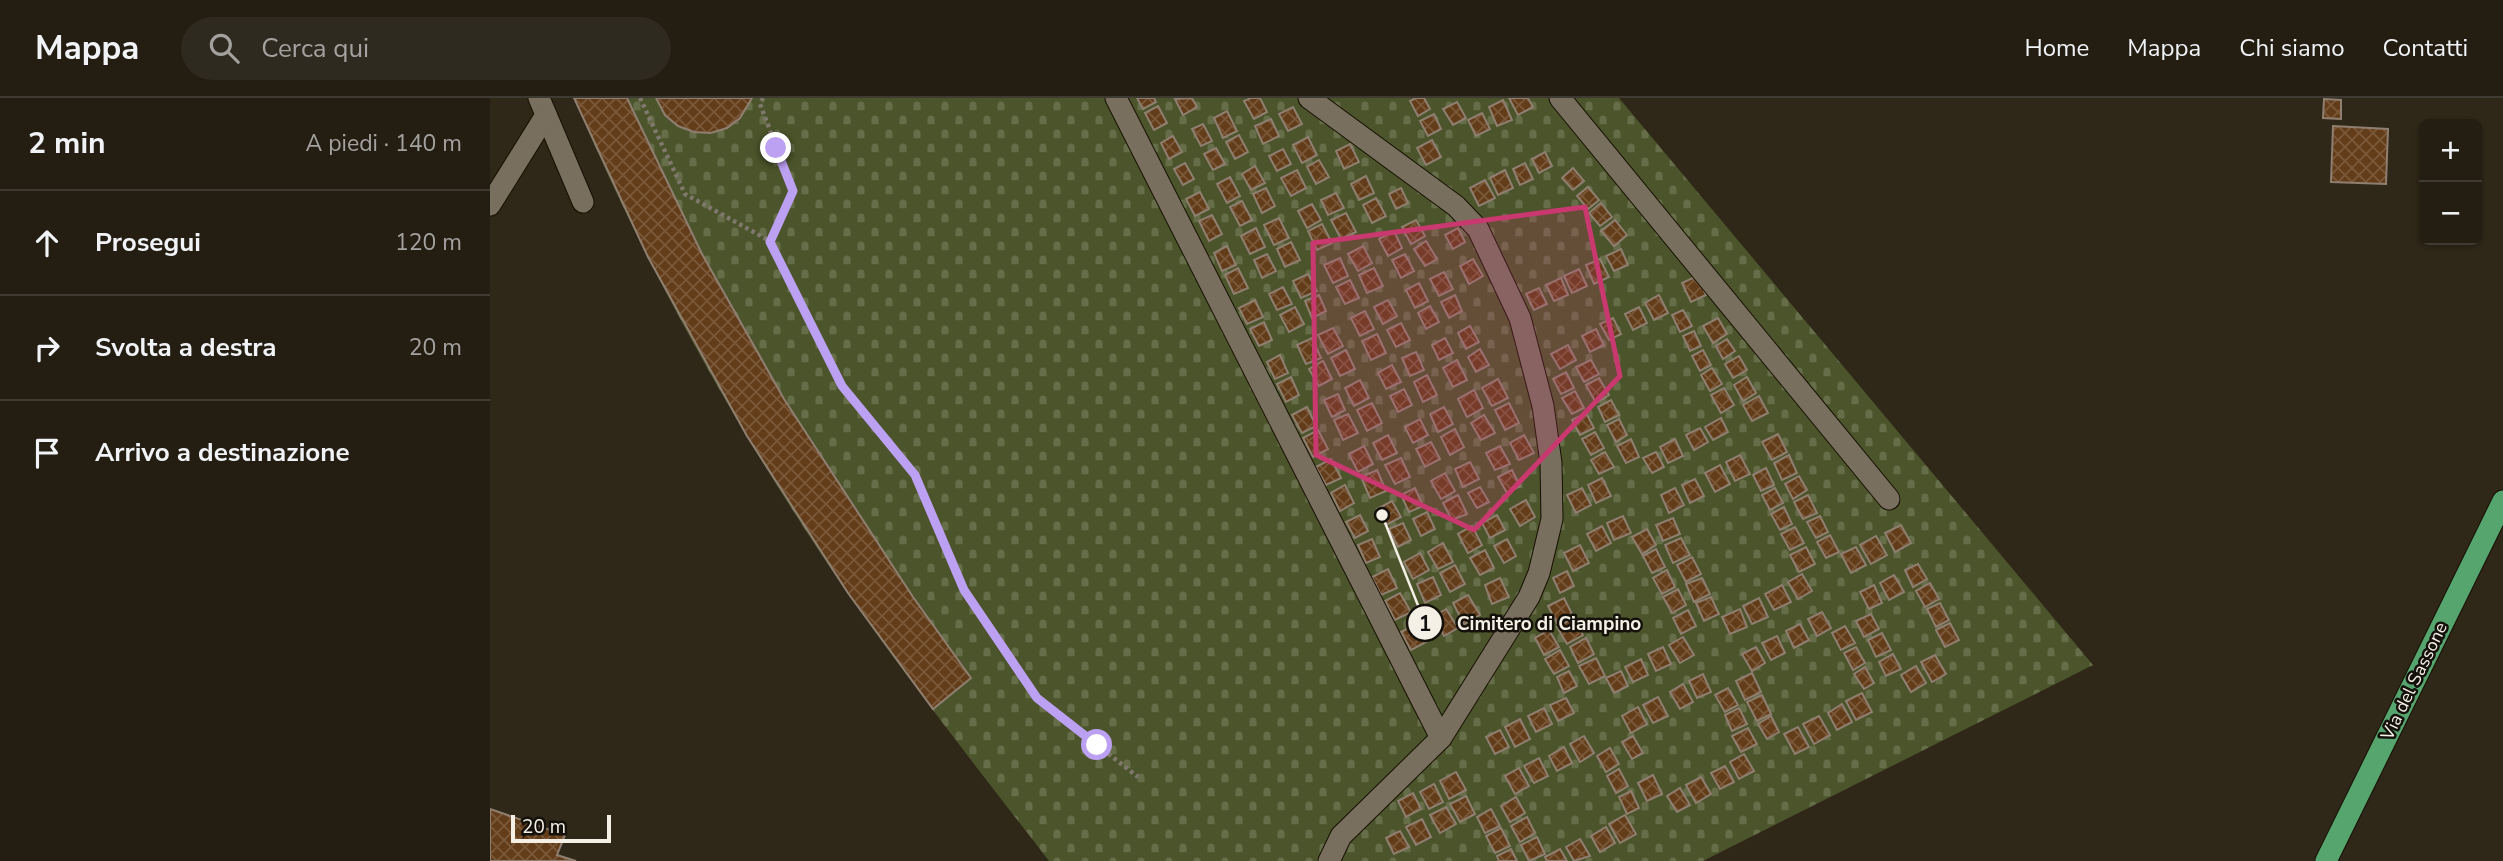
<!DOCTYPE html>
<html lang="it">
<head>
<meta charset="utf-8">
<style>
	:root { --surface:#231d12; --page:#2f2a20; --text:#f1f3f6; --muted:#a3a29f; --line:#403b32 }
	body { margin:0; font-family:"Nunito Sans",sans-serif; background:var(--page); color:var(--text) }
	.controls { position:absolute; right:21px; top:21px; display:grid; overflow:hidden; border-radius:10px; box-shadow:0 2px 5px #0004 }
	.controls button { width:63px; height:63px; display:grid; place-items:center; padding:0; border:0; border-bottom:2px solid var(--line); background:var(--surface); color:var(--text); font:35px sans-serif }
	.scale { position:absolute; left:21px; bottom:18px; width:100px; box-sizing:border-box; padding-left:7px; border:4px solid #f5f0e6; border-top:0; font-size:19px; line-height:24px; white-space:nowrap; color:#f5f0e6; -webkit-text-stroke:5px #14100a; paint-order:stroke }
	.stop { position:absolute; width:21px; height:21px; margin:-16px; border:5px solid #bca0f2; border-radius:50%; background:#fff }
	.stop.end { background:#bca0f2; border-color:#fff; box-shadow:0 2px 7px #0008 }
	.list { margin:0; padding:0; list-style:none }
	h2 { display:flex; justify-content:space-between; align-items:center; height:91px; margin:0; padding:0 28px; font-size:30px }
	h2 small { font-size:23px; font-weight:400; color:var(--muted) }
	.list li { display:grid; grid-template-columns:46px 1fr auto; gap:21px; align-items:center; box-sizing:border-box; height:105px; padding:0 28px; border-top:2px solid var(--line) }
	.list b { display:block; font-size:26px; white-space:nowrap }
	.list em { font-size:23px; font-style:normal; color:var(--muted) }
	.icon { flex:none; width:38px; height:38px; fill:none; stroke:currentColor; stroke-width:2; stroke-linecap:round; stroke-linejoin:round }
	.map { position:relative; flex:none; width:2013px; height:763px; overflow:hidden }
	header { display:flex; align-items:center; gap:42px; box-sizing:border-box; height:98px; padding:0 35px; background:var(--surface); border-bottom:2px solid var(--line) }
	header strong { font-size:33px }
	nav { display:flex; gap:38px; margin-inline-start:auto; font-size:24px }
	.search { width:490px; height:63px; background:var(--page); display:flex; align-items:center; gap:18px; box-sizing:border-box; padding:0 24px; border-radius:38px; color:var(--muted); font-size:26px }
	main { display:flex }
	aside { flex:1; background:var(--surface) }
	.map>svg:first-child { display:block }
	.cemetery { fill:url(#cemetery-stones) }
	.building { fill:url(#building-cross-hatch); stroke:#8f7f71; stroke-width:2 }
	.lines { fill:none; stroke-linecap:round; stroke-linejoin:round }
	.minor-casing { stroke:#171003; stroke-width:23 }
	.major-casing { stroke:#171003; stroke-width:23 }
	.path { stroke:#7f786c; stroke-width:4.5; stroke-dasharray:3.5 3.5; stroke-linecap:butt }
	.minor { stroke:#786f5e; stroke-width:21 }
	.major { stroke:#56a46e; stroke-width:21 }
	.route { stroke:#bca0f2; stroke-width:9 }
	.marked { fill:#ca3870; fill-opacity:0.2; stroke:#ca3870; stroke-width:5; stroke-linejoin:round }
	.labels { text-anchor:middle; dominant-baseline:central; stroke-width:5; stroke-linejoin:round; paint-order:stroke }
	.street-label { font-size:18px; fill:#f5f0e6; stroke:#14100a }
	.leader { fill:none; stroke:#f5f0e6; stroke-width:2.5 }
	.callout-dot { fill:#f5f0e6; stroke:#14100a; stroke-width:2.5 }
	.mark-label { font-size:21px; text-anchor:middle; font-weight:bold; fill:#111 }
	.callout-label { font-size:19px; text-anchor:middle; font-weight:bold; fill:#f5f0e6; stroke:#14100a; stroke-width:5; stroke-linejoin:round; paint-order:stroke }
</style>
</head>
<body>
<header>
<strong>Mappa</strong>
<div class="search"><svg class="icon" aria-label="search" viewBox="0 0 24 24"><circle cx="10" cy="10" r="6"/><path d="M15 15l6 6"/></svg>Cerca qui</div>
<nav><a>Home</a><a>Mappa</a><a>Chi siamo</a><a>Contatti</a></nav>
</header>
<main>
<aside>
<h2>2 min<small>A piedi · 140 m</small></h2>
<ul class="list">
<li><svg class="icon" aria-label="ahead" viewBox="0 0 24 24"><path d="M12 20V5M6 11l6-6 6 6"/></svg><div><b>Prosegui</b></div><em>120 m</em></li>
<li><svg class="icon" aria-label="right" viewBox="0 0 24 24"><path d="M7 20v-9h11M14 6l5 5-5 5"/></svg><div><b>Svolta a destra</b></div><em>20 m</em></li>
<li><svg class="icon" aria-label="arrive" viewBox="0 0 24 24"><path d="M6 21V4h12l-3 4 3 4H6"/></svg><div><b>Arrivo a destinazione</b></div></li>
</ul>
</aside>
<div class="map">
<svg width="2013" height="763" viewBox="0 0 2013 763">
	<defs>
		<pattern id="cemetery-stones" width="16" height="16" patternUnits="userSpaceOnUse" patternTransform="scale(1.75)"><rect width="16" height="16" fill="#4b542a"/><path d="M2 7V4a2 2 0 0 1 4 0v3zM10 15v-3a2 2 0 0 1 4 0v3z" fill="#666d49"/></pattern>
		<pattern id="building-cross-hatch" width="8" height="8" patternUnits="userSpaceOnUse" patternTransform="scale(1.75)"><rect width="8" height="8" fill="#633d19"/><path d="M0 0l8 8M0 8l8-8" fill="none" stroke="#7a593a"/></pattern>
	</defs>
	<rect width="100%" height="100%" fill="#2f2718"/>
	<path class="cemetery" d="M84 0H1129L1603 567 1213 763H559C491 675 422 587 358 496 252 341 157 173 84 0Z"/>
	<g class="building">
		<path d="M84 0H137L212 156 294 301 423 499 481 580 443 611 358 495 257 338 158 159Z"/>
		<path d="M166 0H262L250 20 237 30 221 35 204 34 188 28 175 17Z"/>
		<path d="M647 0H664L666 4 653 11Z"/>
		<path d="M702 0 707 9 693 17 685 1Z"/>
		<path d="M761 0H770L777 14 764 21 754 3Z"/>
		<path d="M926 0H934L940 11 928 18 920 3Z"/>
		<path d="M1019 0H1038L1043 9 1028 17Z"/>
		<path d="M1834 1 1851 2V21L1833 20Z"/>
		<path d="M1013 2 1022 22 1007 28 999 9Z"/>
		<path d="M967 4 976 20 963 27 953 11Z"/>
		<path d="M668 8 677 25 664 32 655 15Z"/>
		<path d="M803 9 812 26 798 33 789 16Z"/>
		<path d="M737 13 747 33 733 40 724 20Z"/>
		<path d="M992 15 1000 31 986 38 978 22Z"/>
		<path d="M944 16 951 31 938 38 930 23Z"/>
		<path d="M781 21 789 38 773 46 765 28Z"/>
		<path d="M713 26 722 43 711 48 702 31Z"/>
		<path d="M1843 28 1898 31 1896 86 1841 84Z"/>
		<path d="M749 37 758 54 745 61 736 44Z"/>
		<path d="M683 38 692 54 679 61 671 45Z"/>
		<path d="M818 39 827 57 812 65 803 47Z"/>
		<path d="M942 42 951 59 936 67 927 50Z"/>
		<path d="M860 46 869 64 854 71 846 53Z"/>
		<path d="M726 50 735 66 723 72 714 56Z"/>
		<path d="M793 51 801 66 787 73 779 58Z"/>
		<path d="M1055 54 1062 68 1049 75 1042 61Z"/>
		<path d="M829 62 839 79 826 86 817 69Z"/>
		<path d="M695 65 704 81 693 87 684 71Z"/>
		<path d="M1035 65 1043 81 1030 87 1023 71Z"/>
		<path d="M765 68 775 85 761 92 752 76Z"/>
		<path d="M1083 70 1094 83 1083 92 1072 80Z"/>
		<path d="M807 72 816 90 801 98 791 80Z"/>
		<path d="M1015 72 1023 90 1008 97 1000 80Z"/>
		<path d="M876 78 884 95 869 102 861 86Z"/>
		<path d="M740 79 750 98 737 105 727 86Z"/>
		<path d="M995 82 1005 100 989 108 980 90Z"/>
		<path d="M1098 89 1109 102 1098 111 1087 98Z"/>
		<path d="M776 90 785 108 772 115 763 96Z"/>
		<path d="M911 90 918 105 906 111 899 96Z"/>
		<path d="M710 94 719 111 705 118 696 101Z"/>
		<path d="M846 95 854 110 838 117 831 102Z"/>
		<path d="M886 100 896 118 882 125 873 107Z"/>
		<path d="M752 103 762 122 750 128 740 109Z"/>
		<path d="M1111 105 1122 119 1110 128 1099 115Z"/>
		<path d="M822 106 831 122 817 130 808 113Z"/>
		<path d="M856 115 866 134 851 141 841 122Z"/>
		<path d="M722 117 732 136 719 143 709 123Z"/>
		<path d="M789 120 799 140 784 147 774 127Z"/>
		<path d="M926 122 935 138 921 146 912 129Z"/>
		<path d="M1125 122 1137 137 1124 148 1111 133Z"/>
		<path d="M832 126 842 145 827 152 818 133Z"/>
		<path d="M766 130 775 149 760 156 751 138Z"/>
		<path d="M968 130 975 144 963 151 955 137Z"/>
		<path d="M904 133 912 150 898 158 889 141Z"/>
		<path d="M936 143 947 161 935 168 924 151Z"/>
		<path d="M801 144 810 162 795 169 787 151Z"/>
		<path d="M737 148 746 167 732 173 724 155Z"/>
		<path d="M873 148 882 165 868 173 858 156Z"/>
		<path d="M1131 151 1138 167 1124 173 1116 158Z"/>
		<path d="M777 156 786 173 772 180 764 162Z"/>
		<path d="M915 156 924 173 911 180 902 162Z"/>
		<path d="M850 160 858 178 843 185 834 167Z"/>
		<path d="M983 161 993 178 979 186 970 168Z"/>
		<path d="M1110 161 1119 179 1104 186 1096 167Z"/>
		<path d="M748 170 758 190 744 196 735 177Z"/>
		<path d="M884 170 893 188 877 195 869 177Z"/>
		<path d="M1089 171 1097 188 1082 195 1074 178Z"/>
		<path d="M954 174 963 191 949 198 940 181Z"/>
		<path d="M818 176 827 193 811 200 803 183Z"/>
		<path d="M1207 178 1216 197 1201 204 1192 185Z"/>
		<path d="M1071 180 1078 197 1064 203 1056 187Z"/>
		<path d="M860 182 869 200 855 206 846 189Z"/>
		<path d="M929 185 938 203 925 210 916 192Z"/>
		<path d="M793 189 802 206 787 212 779 196Z"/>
		<path d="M1049 190 1057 206 1044 212 1036 196Z"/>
		<path d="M829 197 836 213 822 220 815 203Z"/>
		<path d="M965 197 972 213 959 220 951 204Z"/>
		<path d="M1169 197 1178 215 1164 222 1155 205Z"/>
		<path d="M765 202 773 219 757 226 749 210Z"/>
		<path d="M898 202 907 218 893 226 884 209Z"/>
		<path d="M940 208 949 224 936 231 928 215Z"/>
		<path d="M805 209 814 226 799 234 790 217Z"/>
		<path d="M1149 209 1157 225 1143 232 1135 216Z"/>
		<path d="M1193 212 1202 228 1190 234 1182 217Z"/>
		<path d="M875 213 884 231 870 238 861 220Z"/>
		<path d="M1123 220 1131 236 1119 242 1110 226Z"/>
		<path d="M1228 220 1237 236 1223 245 1213 228Z"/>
		<path d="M774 224 782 242 769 248 760 231Z"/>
		<path d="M911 225 920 242 906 249 897 232Z"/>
		<path d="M980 228 989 244 976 251 968 235Z"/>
		<path d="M843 230 853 248 838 256 828 237Z"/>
		<path d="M1106 231 1114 247 1100 254 1092 238Z"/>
		<path d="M1204 233 1211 248 1200 253 1193 238Z"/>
		<path d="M887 236 896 255 881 262 872 243Z"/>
		<path d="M822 240 831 260 816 266 807 247Z"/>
		<path d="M955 240 963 255 949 262 942 247Z"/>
		<path d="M1237 241 1245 253 1233 261 1226 248Z"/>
		<path d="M1078 247 1086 262 1070 271 1061 256Z"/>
		<path d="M990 251 999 267 986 274 978 259Z"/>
		<path d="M856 252 865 271 850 278 841 260Z"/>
		<path d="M1213 252 1221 267 1210 273 1202 258Z"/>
		<path d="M926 254 934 272 920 278 912 260Z"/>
		<path d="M790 257 798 275 785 281 777 264Z"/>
		<path d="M1249 258 1257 272 1243 280 1235 266Z"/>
		<path d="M967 262 977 282 963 289 953 270Z"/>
		<path d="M1101 262 1109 276 1094 284 1086 269Z"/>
		<path d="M833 263 842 281 829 288 819 271Z"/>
		<path d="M902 267 911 284 896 291 888 275Z"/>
		<path d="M1222 270 1232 286 1220 293 1211 277Z"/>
		<path d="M1076 274 1084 290 1071 296 1063 281Z"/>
		<path d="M937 277 947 297 933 304 924 284Z"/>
		<path d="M801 279 809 297 796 304 787 286Z"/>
		<path d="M1257 279 1266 295 1253 303 1244 287Z"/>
		<path d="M1109 280 1119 297 1106 305 1096 287Z"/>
		<path d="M1008 281 1018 300 1002 308 992 290Z"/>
		<path d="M870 282 879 300 864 308 855 290Z"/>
		<path d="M1234 290 1244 307 1231 315 1221 297Z"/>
		<path d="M914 291 922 307 908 314 900 298Z"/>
		<path d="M984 292 993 310 977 319 968 301Z"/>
		<path d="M1085 293 1094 310 1082 316 1072 300Z"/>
		<path d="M848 296 855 312 842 319 834 302Z"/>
		<path d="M1269 298 1278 315 1262 323 1253 307Z"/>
		<path d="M1121 302 1129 317 1115 324 1108 309Z"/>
		<path d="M882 305 892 325 877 333 867 312Z"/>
		<path d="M1019 305 1029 325 1015 332 1005 312Z"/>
		<path d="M817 309 826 328 812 335 802 317Z"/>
		<path d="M954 309 963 326 948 334 940 316Z"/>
		<path d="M1096 315 1104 330 1090 337 1082 322Z"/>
		<path d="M858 316 868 335 853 342 844 322Z"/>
		<path d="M994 317 1005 335 991 342 981 325Z"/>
		<path d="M1231 320 1238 334 1223 342 1215 329Z"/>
		<path d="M930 321 938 337 923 345 915 329Z"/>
		<path d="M1129 321 1137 337 1126 344 1117 327Z"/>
		<path d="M1210 330 1218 344 1204 352 1196 337Z"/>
		<path d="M965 331 974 349 960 357 951 339Z"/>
		<path d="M828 332 838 351 823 359 813 340Z"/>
		<path d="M1105 334 1114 350 1101 357 1092 341Z"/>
		<path d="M1288 336 1297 354 1282 362 1272 344Z"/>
		<path d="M898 337 907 355 892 362 883 345Z"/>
		<path d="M1034 337 1044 355 1029 362 1020 345Z"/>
		<path d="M1141 341 1149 359 1136 365 1127 348Z"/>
		<path d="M1185 341 1193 358 1178 365 1170 349Z"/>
		<path d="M941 344 950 361 935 369 926 351Z"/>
		<path d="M874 348 883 366 868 374 859 356Z"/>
		<path d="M1010 348 1020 366 1005 372 996 355Z"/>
		<path d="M1115 354 1124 369 1109 376 1101 362Z"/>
		<path d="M1166 354 1174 369 1162 375 1153 360Z"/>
		<path d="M1250 357 1260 376 1245 383 1236 364Z"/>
		<path d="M1299 357 1307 375 1292 382 1284 365Z"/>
		<path d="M911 360 920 379 905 386 895 367Z"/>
		<path d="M841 361 851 380 836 387 826 369Z"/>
		<path d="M980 364 989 381 973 389 965 371Z"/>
		<path d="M1230 367 1240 386 1225 394 1215 375Z"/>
		<path d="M1276 370 1284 387 1271 393 1263 377Z"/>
		<path d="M887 372 896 393 880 400 871 379Z"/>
		<path d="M1022 372 1030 388 1017 395 1008 379Z"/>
		<path d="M955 375 965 393 951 401 941 383Z"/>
		<path d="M1309 378 1317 392 1303 401 1295 386Z"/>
		<path d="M1112 380 1121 398 1106 405 1098 387Z"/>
		<path d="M1205 381 1214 398 1200 405 1192 387Z"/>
		<path d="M855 387 864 405 850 413 841 395Z"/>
		<path d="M990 389 999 404 987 410 978 395Z"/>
		<path d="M925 390 933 408 919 414 911 397Z"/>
		<path d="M1092 390 1101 407 1086 415 1077 397Z"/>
		<path d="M1185 390 1194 407 1179 415 1171 397Z"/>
		<path d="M1285 390 1293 405 1280 412 1272 397Z"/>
		<path d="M968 397 977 416 962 422 953 405Z"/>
		<path d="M1318 397 1327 415 1313 421 1304 404Z"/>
		<path d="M1036 402 1045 419 1030 428 1020 411Z"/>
		<path d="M902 403 911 419 896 427 887 411Z"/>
		<path d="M1294 409 1302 426 1290 432 1281 416Z"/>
		<path d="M937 414 945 431 931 438 923 421Z"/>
		<path d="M870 417 878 433 865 440 856 424Z"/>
		<path d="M1007 417 1015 432 1000 440 992 425Z"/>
		<path d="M1133 418 1141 435 1124 442 1117 425Z"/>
		<path d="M1330 418 1338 434 1326 440 1317 424Z"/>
		<path d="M1183 420 1190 436 1173 443 1166 427Z"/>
		<path d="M913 425 921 442 908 449 899 431Z"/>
		<path d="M1411 427 1421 445 1405 454 1395 435Z"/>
		<path d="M982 428 992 447 978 455 968 436Z"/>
		<path d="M1112 428 1121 445 1106 453 1097 436Z"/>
		<path d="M1305 429 1314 445 1300 452 1291 436Z"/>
		<path d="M1157 431 1166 447 1152 456 1142 439Z"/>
		<path d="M1340 437 1349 454 1336 460 1327 444Z"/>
		<path d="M1386 438 1397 457 1381 466 1370 447Z"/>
		<path d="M1191 440 1200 457 1183 465 1175 447Z"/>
		<path d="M882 441 890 459 876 465 868 447Z"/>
		<path d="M1017 441 1026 458 1014 465 1004 448Z"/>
		<path d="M953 445 963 464 948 471 938 454Z"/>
		<path d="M1090 447 1099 465 1083 473 1074 455Z"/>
		<path d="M1316 449 1325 466 1309 474 1300 457Z"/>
		<path d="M1366 449 1376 467 1361 475 1351 456Z"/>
		<path d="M1166 451 1175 469 1162 475 1153 458Z"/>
		<path d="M995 452 1004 470 990 477 980 460Z"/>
		<path d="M930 455 939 472 923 481 914 464Z"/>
		<path d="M1202 459 1211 476 1196 484 1187 467Z"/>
		<path d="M1428 466 1437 481 1423 489 1415 472Z"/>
		<path d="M965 467 975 486 960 494 950 475Z"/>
		<path d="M898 471 907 490 891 497 882 479Z"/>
		<path d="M1177 472 1185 489 1172 496 1163 480Z"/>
		<path d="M1077 473 1084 488 1070 495 1063 480Z"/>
		<path d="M1312 476 1322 493 1308 501 1298 484Z"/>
		<path d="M1404 477 1414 494 1399 502 1390 485Z"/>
		<path d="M943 479 951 497 935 505 927 486Z"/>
		<path d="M1010 480 1019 499 1002 506 995 487Z"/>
		<path d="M1212 480 1220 496 1204 504 1196 486Z"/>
		<path d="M1440 485 1449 501 1435 509 1426 493Z"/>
		<path d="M1292 487 1301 504 1284 512 1275 496Z"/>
		<path d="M1384 487 1392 505 1379 511 1370 494Z"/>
		<path d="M1188 491 1196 507 1182 515 1173 499Z"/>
		<path d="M910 495 921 514 905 522 895 503Z"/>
		<path d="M978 497 990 517 974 526 963 505Z"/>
		<path d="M1221 499 1229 516 1214 523 1206 505Z"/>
		<path d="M1074 500 1082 516 1067 525 1058 508Z"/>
		<path d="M1269 500 1278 519 1262 526 1253 508Z"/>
		<path d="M1450 505 1459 522 1446 529 1437 511Z"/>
		<path d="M956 511 968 530 954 538 943 519Z"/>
		<path d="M1250 511 1257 529 1240 536 1232 519Z"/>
		<path d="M1198 512 1206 528 1191 536 1183 520Z"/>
		<path d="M1332 514 1341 530 1327 538 1318 521Z"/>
		<path d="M1381 516 1389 531 1374 539 1366 523Z"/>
		<path d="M1084 520 1093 537 1077 546 1067 529Z"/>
		<path d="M1460 525 1469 542 1455 549 1446 532Z"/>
		<path d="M926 526 936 544 921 552 911 534Z"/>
		<path d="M1310 526 1319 542 1304 550 1296 533Z"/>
		<path d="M1355 528 1365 545 1351 552 1342 535Z"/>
		<path d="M1059 532 1069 549 1054 557 1045 540Z"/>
		<path d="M1392 535 1401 552 1386 559 1378 542Z"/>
		<path d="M1287 538 1295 555 1281 562 1272 545Z"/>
		<path d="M1193 539 1204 557 1190 565 1179 547Z"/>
		<path d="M1096 540 1104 556 1088 565 1080 549Z"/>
		<path d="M1173 549 1181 566 1166 573 1158 556Z"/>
		<path d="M1266 549 1275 565 1262 573 1252 556Z"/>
		<path d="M1366 549 1375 565 1363 572 1354 555Z"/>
		<path d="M1070 552 1079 568 1064 576 1055 561Z"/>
		<path d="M1403 556 1411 571 1396 578 1389 564Z"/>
		<path d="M1445 557 1456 576 1442 584 1431 564Z"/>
		<path d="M1106 560 1115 578 1099 586 1089 568Z"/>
		<path d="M1151 561 1158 577 1143 584 1135 569Z"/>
		<path d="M1426 568 1436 585 1421 594 1411 577Z"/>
		<path d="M1375 569 1384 585 1374 591 1364 576Z"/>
		<path d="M1079 573 1087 588 1074 595 1067 579Z"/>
		<path d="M1131 573 1138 588 1124 595 1116 580Z"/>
		<path d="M1262 575 1271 594 1255 602 1246 583Z"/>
		<path d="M1213 576 1221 594 1207 600 1199 583Z"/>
		<path d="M1193 586 1203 604 1190 611 1180 594Z"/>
		<path d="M1238 590 1248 607 1235 614 1225 597Z"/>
		<path d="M1372 595 1382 614 1366 622 1356 603Z"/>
		<path d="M1272 597 1281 616 1267 623 1257 604Z"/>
		<path d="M1168 599 1178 618 1163 625 1153 607Z"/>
		<path d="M1076 600 1084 615 1068 623 1060 607Z"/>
		<path d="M1352 606 1362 624 1347 632 1338 615Z"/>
		<path d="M1148 609 1157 626 1141 635 1132 618Z"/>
		<path d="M1054 610 1062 626 1046 634 1038 618Z"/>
		<path d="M1249 610 1257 626 1242 633 1235 617Z"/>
		<path d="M1281 618 1289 634 1277 641 1268 626Z"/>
		<path d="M1329 618 1340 637 1324 646 1313 626Z"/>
		<path d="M1030 621 1040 641 1025 649 1015 629Z"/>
		<path d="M1308 629 1319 649 1305 656 1294 636Z"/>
		<path d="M1258 630 1267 646 1251 654 1242 638Z"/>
		<path d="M1010 632 1019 649 1005 656 996 639Z"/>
		<path d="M1094 638 1104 655 1090 664 1080 646Z"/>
		<path d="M1143 638 1153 655 1142 661 1132 644Z"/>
		<path d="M1074 649 1082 665 1067 673 1059 658Z"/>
		<path d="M1120 650 1129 666 1116 674 1107 658Z"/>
		<path d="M1254 656 1264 673 1249 681 1240 664Z"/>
		<path d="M1049 660 1058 678 1044 685 1034 668Z"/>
		<path d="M1235 668 1244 684 1230 691 1221 675Z"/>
		<path d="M1029 670 1039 688 1025 696 1015 678Z"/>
		<path d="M1129 671 1138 688 1126 695 1117 678Z"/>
		<path d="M966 674 976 692 959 701 950 683Z"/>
		<path d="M1163 677 1172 696 1157 703 1148 685Z"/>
		<path d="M1211 679 1221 696 1206 705 1196 687Z"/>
		<path d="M944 686 953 704 939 711 930 694Z"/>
		<path d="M1190 690 1200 707 1187 714 1177 698Z"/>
		<path d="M1141 693 1149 710 1137 716 1129 699Z"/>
		<path d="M923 695 931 711 916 719 908 703Z"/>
		<path d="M976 698 985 716 970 724 960 706Z"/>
		<path d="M1026 699 1035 715 1020 724 1011 708Z"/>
		<path d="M956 709 966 726 950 735 940 717Z"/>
		<path d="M0 711 75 737 67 757 86 763H0Z"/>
		<path d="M1001 711 1010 728 995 735 987 719Z"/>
		<path d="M1135 717 1146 736 1130 745 1119 726Z"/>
		<path d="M1037 719 1045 735 1030 744 1021 728Z"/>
		<path d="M932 721 941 739 926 747 916 729Z"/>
		<path d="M1116 729 1125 745 1110 754 1101 738Z"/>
		<path d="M1011 730 1020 748 1005 755 996 738Z"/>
		<path d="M910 733 919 749 904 756 896 740Z"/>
		<path d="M1047 739 1055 756 1039 763 1031 747Z"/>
		<path d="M1090 741 1100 758 1084 763 1076 749Z"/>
		<path d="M1021 751 1027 763H1009L1007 758Z"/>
		<path d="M1070 751 1077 763H1057L1055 759Z"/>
	</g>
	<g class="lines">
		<g class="minor-casing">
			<g id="minor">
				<path d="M49 0 93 104"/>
				<path d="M626 0 951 640"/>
				<path d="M819 0 966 108 988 131 1030 220 1053 308 1061 365 1062 421 1049 475 1039 499 951 640 851 738 839 763"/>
				<path d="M1070 0 1399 401"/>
				<path d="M0 107 56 17"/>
			</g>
		</g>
		<g class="major-casing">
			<path id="major" d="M1836 763 2013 403"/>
		</g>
		<g class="path">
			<path d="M150 0 195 96 280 143 352 288 425 377 474 492 547 600 648 679"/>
			<path d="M273 0 270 6 303 93 280 143"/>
		</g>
		<use href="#minor" class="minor"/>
		<use href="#major" class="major"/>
	</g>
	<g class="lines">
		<path class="route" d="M286 50 303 93 280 144 352 288 425 377 474 492 547 600 607 647"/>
	</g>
	<path class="marked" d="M1095 109 1130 278 984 432 826 357 823 145Z"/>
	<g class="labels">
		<g class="street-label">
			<text transform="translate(1924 583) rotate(-64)">Via del Sassone</text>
		</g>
	</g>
	<path class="leader" d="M892 417L935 525"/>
	<g class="callout-dot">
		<circle cx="892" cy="417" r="7"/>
		<circle cx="935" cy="525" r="18"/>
	</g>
	<g class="mark-label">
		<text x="935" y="533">1</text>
	</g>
	<g class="callout-label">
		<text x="1059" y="532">Cimitero di Ciampino</text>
	</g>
</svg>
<div class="controls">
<button>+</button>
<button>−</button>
</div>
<div class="scale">20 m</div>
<div class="stop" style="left:607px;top:647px"></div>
<div class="stop end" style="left:286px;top:50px"></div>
</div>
</main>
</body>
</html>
